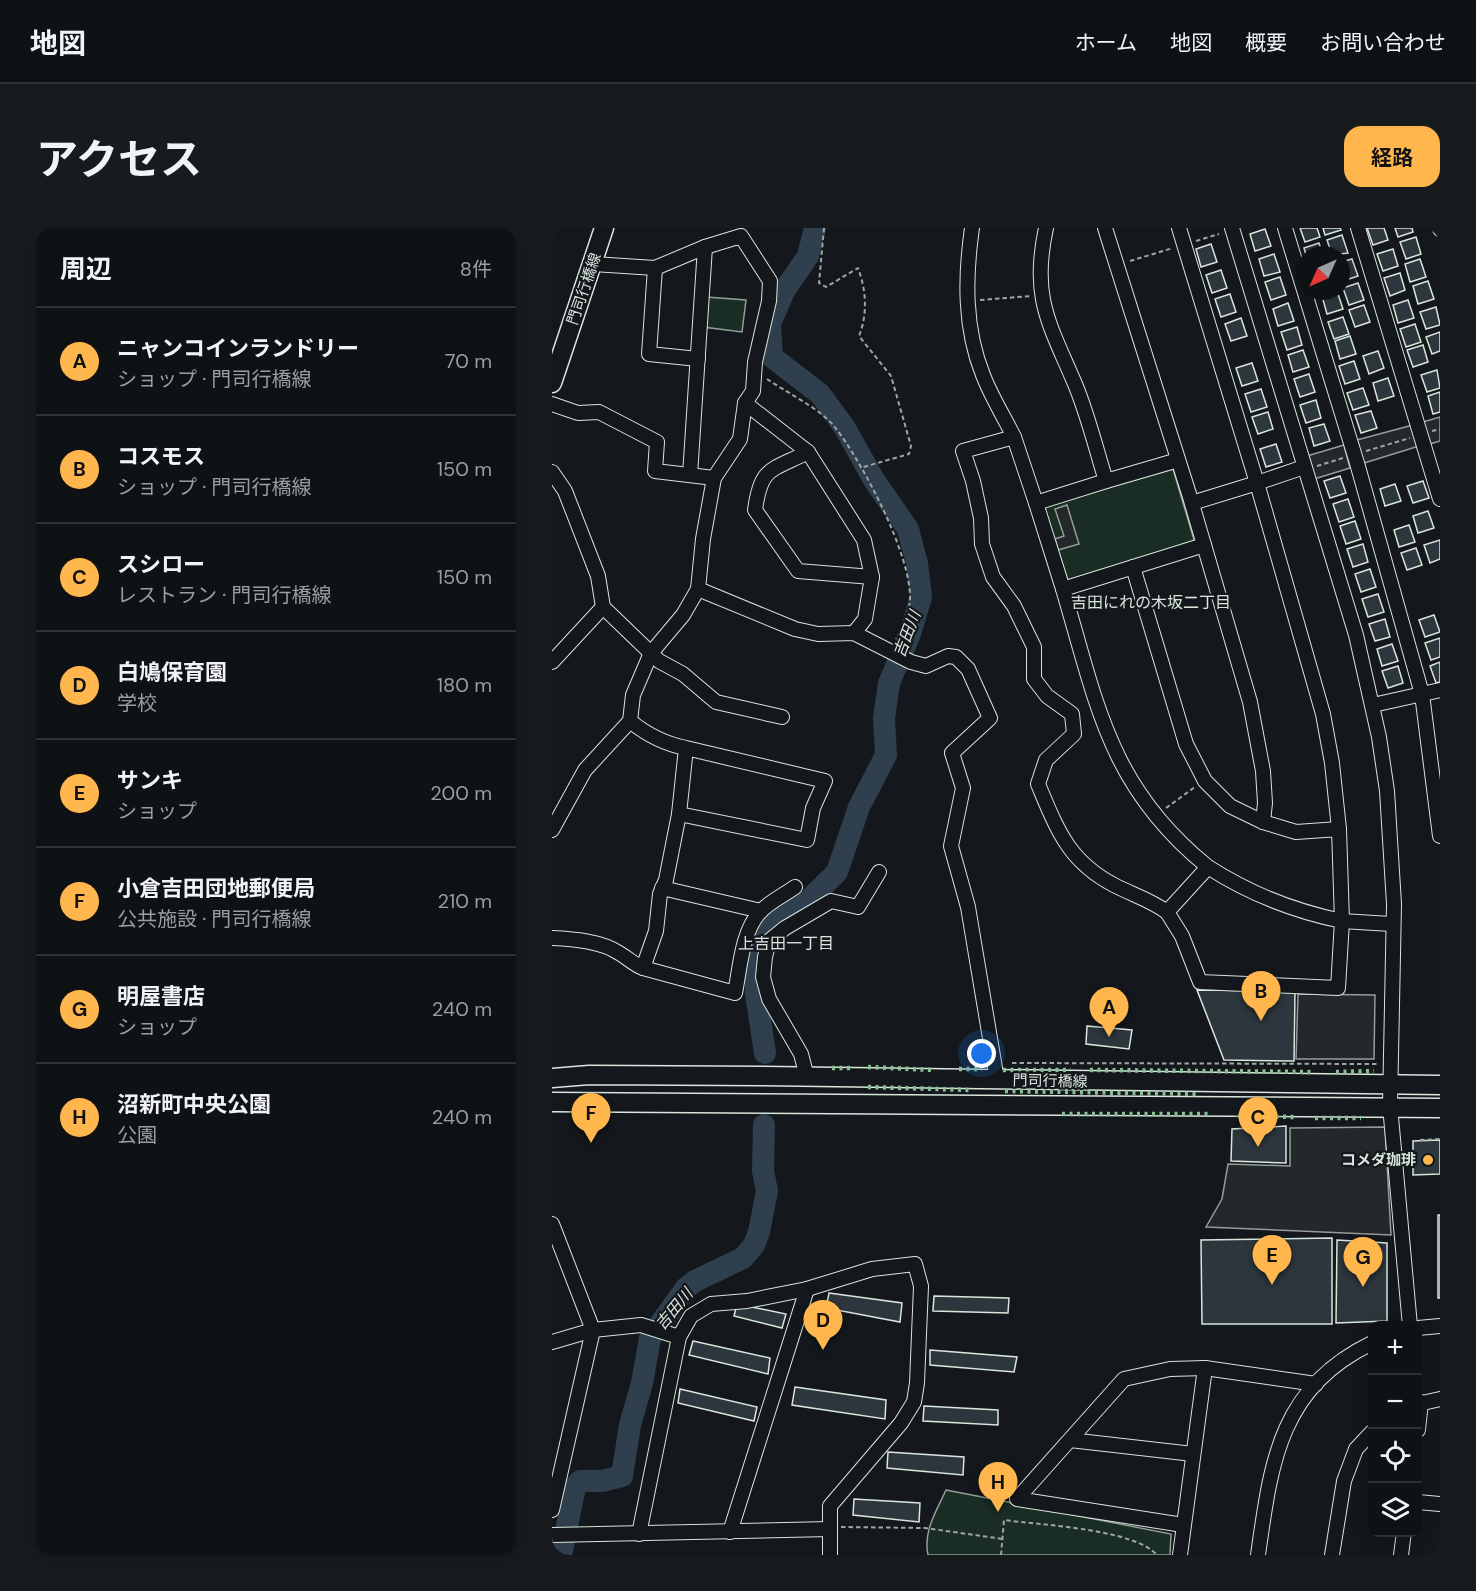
<!DOCTYPE html>
<html lang="ja">
<head>
<meta charset="utf-8">
<style>
	:root { --surface:#0f1215; --page:#181b1e; --text:#f1f3f6; --muted:#9b9ea0; --line:#2f3234; --accent:#ffb74d }
	body { margin:0; font-family:"DM Sans","Noto Sans JP",sans-serif; background:var(--page); color:var(--text) }
	.controls { position:absolute; right:18px; bottom:18px; display:grid; overflow:hidden; border-radius:12px; box-shadow:0 3px 15px #0003 }
	.controls button { width:54px; height:54px; display:grid; place-items:center; padding:0; border:0; border-bottom:2px solid var(--line); background:var(--surface); color:var(--text); font:30px sans-serif }
	.compass { position:absolute; left:744px; top:18px; width:54px; height:54px; border-radius:50%; background:var(--surface); box-shadow:0 3px 15px #0003; rotate:225deg }
	.you { position:absolute; left:430px; top:826px; width:21px; height:21px; margin:-15px; border:4px solid #fff; border-radius:50%; background:#1a73e8; box-shadow:0 0 0 9px #1a73e833 }
	.badge { display:grid; place-items:center; width:39px; height:39px; border-radius:50%; background:var(--accent); color:#111; font-size:20px; font-weight:700 }
	.pin { position:absolute; translate:-50% -50px; filter:drop-shadow(0 2px 3px #0008) }
	.pin::after { content:''; position:absolute; top:32px; width:21px; height:18px; background:inherit; clip-path:polygon(0 0,100% 0,50% 100%) }
	.list { margin:0; padding:0; list-style:none }
	h2 { display:flex; justify-content:space-between; align-items:center; height:78px; margin:0; padding:0 24px; font-size:26px }
	h2 small { font-size:20px; font-weight:400; color:var(--muted) }
	.list li { display:grid; grid-template-columns:39px 1fr auto; gap:18px; align-items:center; box-sizing:border-box; height:108px; padding:0 24px; border-top:2px solid var(--line) }
	.list b { display:block; font-size:22px; white-space:nowrap }
	.list p { margin:0; font-size:20px; white-space:nowrap; color:var(--muted) }
	.list em { font-size:20px; font-style:normal; color:var(--muted) }
	.icon { flex:none; width:33px; height:33px; fill:none; stroke:currentColor; stroke-width:2; stroke-linecap:round; stroke-linejoin:round }
	.map { position:relative; flex:none; width:888px; height:1327px; overflow:hidden; border-radius:18px }
	header { display:flex; align-items:center; gap:36px; box-sizing:border-box; height:84px; padding:0 30px; background:var(--surface); border-bottom:2px solid var(--line) }
	header strong { font-size:28px }
	nav { display:flex; gap:33px; margin-inline-start:auto; font-size:21px }
	.intro { display:flex; align-items:center; justify-content:space-between; box-sizing:border-box; height:144px; padding:0 36px }
	h1 { margin:0; font-size:42px }
	.button { padding:15px 27px; border-radius:18px; background:var(--accent); color:#111; font-size:21px; font-weight:700 }
	main { display:flex; gap:36px; padding:0 36px }
	aside { flex:1; background:var(--surface); border-radius:18px; box-shadow:0 3px 15px #0003 }
	.map>svg:first-child { display:block }
	.green { fill:#1a2d24; stroke:#939e99; stroke-width:1.5 }
	.parking { fill:#24282b; stroke:#939e99; stroke-width:1.5 }
	.lines { fill:none; stroke-linecap:round; stroke-linejoin:round }
	.river { stroke:#2f3f4d; stroke-width:22 }
	.building { fill:#2c363c; stroke:#d8e6dc; stroke-width:1.5 }
	.minor-casing { stroke:#d8e6dc; stroke-width:16 }
	.major-casing { stroke:#d8e6dc; stroke-width:21 }
	.path { stroke:#9da8a2; stroke-width:2; stroke-dasharray:4.5 3; stroke-linecap:butt }
	.minor { stroke:#14181c; stroke-width:14 }
	.major { stroke:#14181c; stroke-width:18 }
	.hedge { stroke:#8ac095; stroke-width:4.5; stroke-dasharray:3 4.5; stroke-linecap:butt }
	.poi-dot { fill:#ffb74d; stroke:#14181c; stroke-width:2 }
	.labels { text-anchor:middle; dominant-baseline:central; stroke-width:4.5; stroke-linejoin:round; paint-order:stroke }
	.street-label { font-size:15px; fill:#d8e6dc; stroke:#14181c }
	.poi-label { font-size:15px; font-weight:bold; fill:#d8e6dc; stroke:#14181c; text-anchor:end }
	.neighbourhood-label { font-size:16px; fill:#d8e6dc; stroke:#14181c }
	.water-label { font-size:16px; font-style:italic; fill:#d8e6dc; stroke:#14181c }
</style>
</head>
<body>
<header>
<strong>地図</strong>
<nav><a>ホーム</a><a>地図</a><a>概要</a><a>お問い合わせ</a></nav>
</header>
<div class="intro"><h1>アクセス</h1><a class="button">経路</a></div>
<main>
<aside>
<h2>周辺<small>8件</small></h2>
<ul class="list">
<li><span class="badge">A</span><div><b>ニャンコインランドリー</b><p>ショップ · 門司行橋線</p></div><em>70 m</em></li>
<li><span class="badge">B</span><div><b>コスモス</b><p>ショップ · 門司行橋線</p></div><em>150 m</em></li>
<li><span class="badge">C</span><div><b>スシロー</b><p>レストラン · 門司行橋線</p></div><em>150 m</em></li>
<li><span class="badge">D</span><div><b>白鳩保育園</b><p>学校</p></div><em>180 m</em></li>
<li><span class="badge">E</span><div><b>サンキ</b><p>ショップ</p></div><em>200 m</em></li>
<li><span class="badge">F</span><div><b>小倉吉田団地郵便局</b><p>公共施設 · 門司行橋線</p></div><em>210 m</em></li>
<li><span class="badge">G</span><div><b>明屋書店</b><p>ショップ</p></div><em>240 m</em></li>
<li><span class="badge">H</span><div><b>沼新町中央公園</b><p>公園</p></div><em>240 m</em></li>
</ul>
</aside>
<div class="map">
<svg width="888" height="1327" viewBox="0 0 888 1327">
	<rect width="100%" height="100%" fill="#14181c"/>
	<g class="green">
		<path d="M154 69 194 72 190 104 151 99Z"/>
		<path d="M621 241 643 315 514 354 489 279Z"/>
		<path d="M394 1262 619 1306 618 1327H376C371 1303 384 1284 394 1262Z"/>
	</g>
	<g class="parking">
		<path d="M888 189V213L878 216 871 194Z"/>
		<path d="M861 197 867 218 809 236 801 213Z"/>
		<path d="M792 217 798 240 762 251 755 228Z"/>
		<path d="M515 277 527 316 506 322 503 311 512 308 503 281Z"/>
		<path d="M746 766 823 767 822 831H744Z"/>
		<path d="M833 899 839 1007 654 999 670 971 676 936 738 938V900Z"/>
	</g>
	<g class="lines">
		<g class="river">
			<path d="M213 825 204 766V720L214 700 236 682 256 673 285 644 307 579 334 527 332 490 337 455 358 406 369 369 365 335 356 301 322 252 293 200 268 166 220 129 218 96 232 63 256 28 263 0"/>
			<path d="M9 1327 23 1259 28 1253H50L70 1248 78 1197 90 1155 98 1110 134 1060 143 1053 191 1030 202 1017 207 1004 215 963 211 943 212 897"/>
		</g>
	</g>
	<g class="building">
		<path d="M748 0H765L768 9 753 14Z"/>
		<path d="M771 0H788L789 2 773 7Z"/>
		<path d="M815 0H832L836 12 821 17Z"/>
		<path d="M843 0H860L861 4 846 9Z"/>
		<path d="M713 1 719 18 703 23 698 6Z"/>
		<path d="M790 7 796 25 780 27 775 12Z"/>
		<path d="M864 9 869 26 854 31 848 14Z"/>
		<path d="M767 15 771 27H754L752 20Z"/>
		<path d="M659 16 665 34 649 39 644 21Z"/>
		<path d="M841 21 846 38 831 43 825 26Z"/>
		<path d="M722 26 728 44 712 48 707 31Z"/>
		<path d="M800 31 806 48 791 53 789 34Z"/>
		<path d="M868 31 874 49 858 54 853 36Z"/>
		<path d="M669 42 675 60 660 65 654 47Z"/>
		<path d="M848 45 853 62 838 68 832 50Z"/>
		<path d="M728 49 734 67 719 72 713 54Z"/>
		<path d="M876 53 882 71 866 76 861 58Z"/>
		<path d="M806 55 812 72 797 77 791 60Z"/>
		<path d="M785 63 791 81 775 86 770 68Z"/>
		<path d="M678 66 684 84 669 89 663 71Z"/>
		<path d="M856 72 862 90 846 95 841 77Z"/>
		<path d="M736 75 742 93 726 98 721 81Z"/>
		<path d="M812 77 818 94 803 99 797 82Z"/>
		<path d="M884 79 888 97 874 101 868 84Z"/>
		<path d="M791 89 797 106 782 111 776 94Z"/>
		<path d="M689 90 695 108 679 113 673 96Z"/>
		<path d="M863 96 869 114 854 119 848 101Z"/>
		<path d="M745 99 750 117 735 122 729 104Z"/>
		<path d="M888 104V123L880 126 874 109Z"/>
		<path d="M798 108 804 126 788 131 783 113Z"/>
		<path d="M871 117 876 134 861 139 855 122Z"/>
		<path d="M751 122 757 139 741 144 736 127Z"/>
		<path d="M826 123 832 140 817 146 811 128Z"/>
		<path d="M802 133 808 151 793 156 787 138Z"/>
		<path d="M700 135 706 153 690 158 684 140Z"/>
		<path d="M885 142 888 160 875 164 869 147Z"/>
		<path d="M757 146 763 164 748 169 742 151Z"/>
		<path d="M836 150 842 168 826 173 821 155Z"/>
		<path d="M811 160 817 177 801 182 795 165Z"/>
		<path d="M709 161 715 179 699 184 693 166Z"/>
		<path d="M888 164V184L881 186 876 168Z"/>
		<path d="M764 172 769 190 754 195 748 177Z"/>
		<path d="M819 183 825 200 809 205 803 187Z"/>
		<path d="M716 184 721 201 706 206 700 189Z"/>
		<path d="M772 196 778 213 762 218 757 200Z"/>
		<path d="M724 216 730 234 714 239 708 221Z"/>
		<path d="M788 248 794 265 778 270 772 253Z"/>
		<path d="M871 253 877 270 861 275 855 258Z"/>
		<path d="M843 256 849 273 833 278 828 261Z"/>
		<path d="M796 271 802 289 787 294 781 276Z"/>
		<path d="M876 283 882 300 866 305 861 288Z"/>
		<path d="M803 293 809 311 794 316 788 298Z"/>
		<path d="M857 297 863 314 847 319 842 302Z"/>
		<path d="M888 312V331L878 335 872 317Z"/>
		<path d="M811 316 816 334 801 339 795 321Z"/>
		<path d="M864 320 870 337 855 342 849 325Z"/>
		<path d="M818 341 824 359 809 364 803 346Z"/>
		<path d="M826 366 832 384 816 389 810 371Z"/>
		<path d="M882 387 888 404 873 409 867 392Z"/>
		<path d="M833 391 838 409 823 413 817 396Z"/>
		<path d="M888 410V429L879 432 873 415Z"/>
		<path d="M840 416 846 433 830 438 825 421Z"/>
		<path d="M888 434V454L884 455 878 438Z"/>
		<path d="M846 438 851 455 836 460 830 443Z"/>
		<path d="M645 762 743 763 742 833 672 832Z"/>
		<path d="M535 798 580 802 577 821 534 816Z"/>
		<path d="M734 898V935L679 933 680 901Z"/>
		<path d="M888 912V946L861 947V913Z"/>
		<rect x="886" y="987" width="2" height="83"/>
		<path d="M780 1010V1096H650L649 1012Z"/>
		<path d="M785 1012 835 1015V1093L784 1095Z"/>
		<path d="M277 1065 350 1075 348 1094 274 1080Z"/>
		<path d="M382 1068 457 1070 456 1085 381 1083Z"/>
		<path d="M185 1076 234 1086 230 1100 182 1088Z"/>
		<path d="M141 1113 218 1130 216 1146 137 1127Z"/>
		<path d="M378 1122 465 1129 462 1144 378 1137Z"/>
		<path d="M243 1159 334 1172 333 1191 240 1177Z"/>
		<path d="M128 1161 205 1179 202 1193 126 1175Z"/>
		<path d="M372 1178 446 1182V1197L371 1193Z"/>
		<path d="M336 1224 412 1229 411 1247 335 1240Z"/>
		<path d="M302 1271 368 1275 367 1294 301 1287Z"/>
	</g>
	<g class="lines">
		<g class="minor-casing">
			<g id="minor">
				<path d="M420 0C413 49 412 100 431 147 439 168 452 189 462 209"/>
				<path d="M494 0C479 69 497 95 523 156 536 187 544 221 554 253L626 232"/>
				<path d="M553 0 638 269 698 474 711 543 713 575 711 594"/>
				<path d="M627 0 705 255 752 239"/>
				<path d="M680 0 804 407 827 509 835 563 842 676 838 878 858 1098"/>
				<path d="M733 0 805 235 870 466 888 608"/>
				<path d="M806 0 888 271"/>
				<path d="M888 0V1"/>
				<path d="M103 40 97 126 146 131"/>
				<path d="M193 175 256 224 312 312 320 349 313 391 302 405"/>
				<path d="M0 176 26 185 47 184 105 214 103 243 162 250"/>
				<path d="M256 224C219 243 209 238 203 282L246 343 320 349"/>
				<path d="M0 244 13 263 46 348 51 379 107 433 131 446 164 474 230 489"/>
				<path d="M138 247 153 19"/>
				<path d="M484 275 462 209 411 223 421 253 429 290 430 316 441 349 462 378 482 419V451L495 468 520 486 522 506 494 532 486 556C505 601 516 633 562 657 581 667 597 671 615 684"/>
				<path d="M640 275 705 255 771 486 780 535 787 601"/>
				<path d="M652 317 511 361C545 476 557 559 656 639L615 684 630 708 648 754 786 760 790 693C741 683 698 666 656 639"/>
				<path d="M581 339 634 516 653 553 678 578 711 594 744 604 787 601 790 693 839 696"/>
				<path d="M146 361 243 401 266 406 302 405 359 434 374 438 396 428 404 429 416 441 438 490 400 525 411 560 399 618 416 679 445 852"/>
				<path d="M511 361 484 275 554 253"/>
				<path d="M0 434 51 379"/>
				<path d="M821 477 888 462"/>
				<path d="M78 493C94 506 113 516 134 520L273 553 261 580 255 612 127 586 134 520"/>
				<path d="M127 586 114 652 108 666 104 703 91 740 183 765C188 740 190 703 208 684 217 674 232 667 243 659"/>
				<path d="M0 602 33 542 78 493 81 467 99 425 131 387 146 361 151 311 162 250 188 211 193 175 201 163 203 134 217 73 218 53 189 8 153 19 103 40 41 36"/>
				<path d="M110 660 209 683"/>
				<path d="M0 710C21 711 49 713 67 725 76 730 81 736 91 740"/>
				<path d="M255 849 249 826 217 771 211 749 213 729 217 713 233 700 279 673 306 679 327 644"/>
				<path d="M0 996 41 1102 0 1282"/>
				<path d="M866 1100 888 1098"/>
				<path d="M0 1114 41 1102 89 1097 127 1109"/>
				<path d="M866 1176 888 1171"/>
				<path d="M866 1202 869 1174"/>
				<path d="M518 1212 641 1226"/>
				<path d="M866 1274 888 1276"/>
				<path d="M631 1297 465 1271 572 1151 618 1141 653 1140 764 1156"/>
				<path d="M178 1304 255 1061"/>
				<path d="M87 1306 127 1109 139 1088 159 1076 195 1073 255 1061 320 1041 363 1036 369 1058 365 1155 362 1174 349 1195 278 1278V1301"/>
				<path d="M0 1307 278 1301V1327"/>
				<path d="M628 1327 653 1140"/>
				<path d="M706 1327C719 1235 727 1160 820 1115"/>
				<path d="M780 1327 792 1253 804 1221 820 1204"/>
				<path d="M849 1327 852 1304"/>
			</g>
		</g>
		<g class="major-casing">
			<g id="major">
				<path d="M0 155 52 0"/>
				<path d="M0 850 37 847 211 848 888 857"/>
				<path d="M0 874 888 880"/>
			</g>
		</g>
		<g class="path">
			<path d="M272 0 267 55 274 59 306 40C314 61 316 86 307 108L339 148 359 218 357 226 308 240"/>
			<path d="M644 13 667 6"/>
			<path d="M578 33 621 20"/>
			<path d="M428 72 479 68"/>
			<path d="M215 151C234 164 268 181 282 198 310 233 360 328 358 372 357 386 350 399 344 411"/>
			<path d="M880 203 888 201"/>
			<path d="M814 223 858 210"/>
			<path d="M765 238 791 230"/>
			<path d="M614 580 643 559"/>
			<path d="M460 835 826 836"/>
			<path d="M868 912 888 911"/>
			<path d="M289 1299 373 1300 451 1311"/>
			<path d="M449 1327 452 1292C489 1297 582 1301 605 1327"/>
		</g>
		<use href="#minor" class="minor"/>
		<use href="#major" class="major"/>
		<g class="hedge">
			<path d="M316 839 382 842"/>
			<path d="M280 840H301"/>
			<path d="M407 841H430"/>
			<path d="M451 842H519"/>
			<path d="M538 842 762 844"/>
			<path d="M784 844 822 843"/>
			<path d="M316 859 420 862"/>
			<path d="M453 863 646 866"/>
			<path d="M510 886H657"/>
			<path d="M686 888 742 889"/>
			<path d="M763 890H809"/>
		</g>
	</g>
	<circle class="poi-dot" cx="876" cy="932" r="6"/>
	<g class="labels">
		<g class="street-label">
			<text transform="translate(32 61) rotate(-71)">門司行橋線</text>
			<text transform="translate(498 853) rotate(1)">門司行橋線</text>
		</g>
		<g class="poi-label">
			<text x="864" y="932">コメダ珈琲</text>
		</g>
		<g class="neighbourhood-label">
			<text x="599" y="374">吉田にれの木坂二丁目</text>
			<text x="234" y="715">上吉田一丁目</text>
		</g>
		<g class="water-label">
			<text transform="translate(355 406) rotate(-69)">吉田川</text>
			<text transform="translate(122 1081) rotate(-50)">吉田川</text>
		</g>
	</g>
</svg>
<div class="controls">
<button>+</button>
<button>−</button>
<button><svg class="icon" aria-label="locate" viewBox="0 0 24 24"><circle cx="12" cy="12" r="6"/><path d="M12 2v4M12 18v4M2 12h4M18 12h4"/></svg></button>
<button><svg class="icon" aria-label="layers" viewBox="0 0 24 24"><path d="M12 4l9 5-9 5-9-5zM3 14l9 5 9-5"/></svg></button>
</div>
<svg class="compass" viewBox="-18 -18 36 36"><path d="M0-13l5 13h-10z" fill="#e53935"/><path d="M0 13l5-13h-10z" fill="#9b9ea0"/></svg>
<div class="you"></div>
<div class="pin badge" style="left:557px;top:809px">A</div>
<div class="pin badge" style="left:709px;top:793px">B</div>
<div class="pin badge" style="left:706px;top:919px">C</div>
<div class="pin badge" style="left:271px;top:1122px">D</div>
<div class="pin badge" style="left:720px;top:1057px">E</div>
<div class="pin badge" style="left:39px;top:915px">F</div>
<div class="pin badge" style="left:811px;top:1059px">G</div>
<div class="pin badge" style="left:446px;top:1284px">H</div>
</div>
</main>
</body>
</html>
